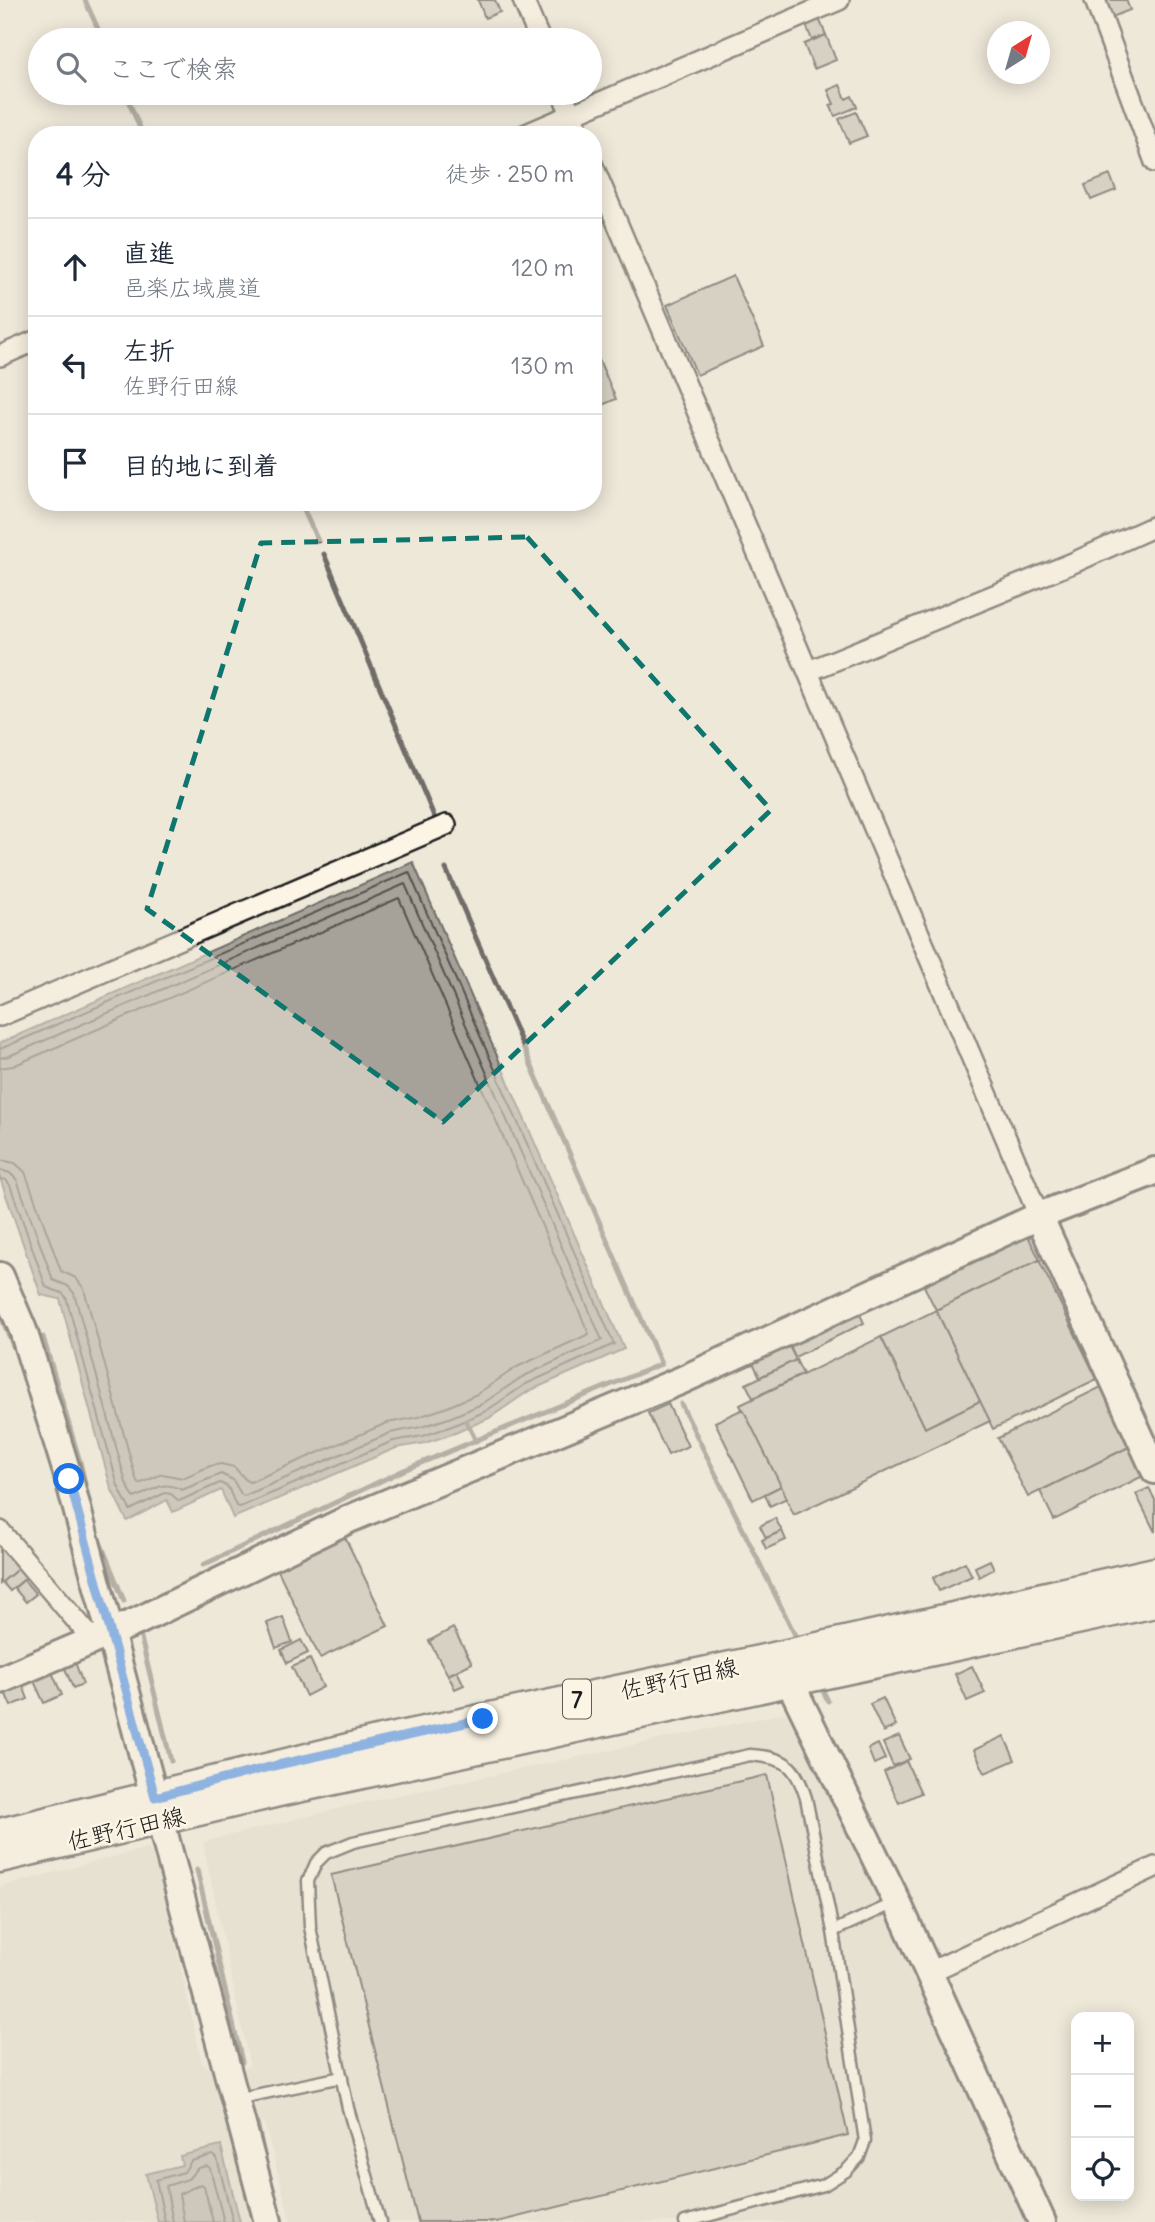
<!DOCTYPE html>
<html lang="ja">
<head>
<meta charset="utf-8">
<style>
	:root { --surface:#fff; --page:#f2f2f3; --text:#1f2937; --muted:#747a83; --line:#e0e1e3 }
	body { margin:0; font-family:Delius,"Klee One",sans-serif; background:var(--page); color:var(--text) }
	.controls { position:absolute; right:21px; bottom:21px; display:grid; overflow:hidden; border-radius:14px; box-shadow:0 4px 18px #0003 }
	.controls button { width:63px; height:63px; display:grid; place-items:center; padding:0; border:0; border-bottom:2px solid var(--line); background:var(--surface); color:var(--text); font:35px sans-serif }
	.compass { position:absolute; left:987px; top:21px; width:63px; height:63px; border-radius:50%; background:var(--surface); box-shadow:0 4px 18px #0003; rotate:37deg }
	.stop { position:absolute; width:21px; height:21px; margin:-16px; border:5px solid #1a73e8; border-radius:50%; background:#fff }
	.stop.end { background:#1a73e8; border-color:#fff; box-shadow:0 2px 7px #0008 }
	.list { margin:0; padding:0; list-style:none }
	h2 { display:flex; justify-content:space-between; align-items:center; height:91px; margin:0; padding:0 28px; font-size:30px }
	h2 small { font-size:23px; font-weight:400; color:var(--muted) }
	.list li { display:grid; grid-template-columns:46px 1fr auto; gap:21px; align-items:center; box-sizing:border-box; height:98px; padding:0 28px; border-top:2px solid var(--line) }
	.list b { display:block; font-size:26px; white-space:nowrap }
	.list p { margin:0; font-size:23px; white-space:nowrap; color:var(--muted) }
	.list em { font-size:23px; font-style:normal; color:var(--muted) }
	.icon { flex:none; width:38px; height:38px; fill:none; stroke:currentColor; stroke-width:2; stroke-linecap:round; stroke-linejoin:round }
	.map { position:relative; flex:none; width:1155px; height:2222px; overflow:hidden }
	.search { position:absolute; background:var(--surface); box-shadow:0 4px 18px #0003; left:28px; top:28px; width:574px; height:77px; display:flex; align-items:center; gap:18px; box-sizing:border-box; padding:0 24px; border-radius:38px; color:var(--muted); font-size:26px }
	.panel { position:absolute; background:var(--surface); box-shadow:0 4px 18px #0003; left:28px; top:126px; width:574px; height:385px; border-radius:28px }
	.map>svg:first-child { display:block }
	.built { fill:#ded9cb }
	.water { fill:#a7a299; stroke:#6f6c67; stroke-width:2 }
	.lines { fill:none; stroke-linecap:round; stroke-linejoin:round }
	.shore { stroke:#54524e; stroke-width:2 }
	.stream { stroke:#6f6c67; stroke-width:5 }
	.building { fill:#bab6aa; stroke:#1c1c1c; stroke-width:2 }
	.lane-casing { stroke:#1c1c1c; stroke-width:15 }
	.street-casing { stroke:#1c1c1c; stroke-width:24 }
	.secondary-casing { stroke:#1c1c1c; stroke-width:32 }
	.primary-casing { stroke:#1c1c1c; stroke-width:35 }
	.lane { stroke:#fcf5e5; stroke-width:10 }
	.street { stroke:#fcf5e5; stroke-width:19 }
	.secondary { stroke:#fcf5e5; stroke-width:26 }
	.primary { stroke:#fcf5e5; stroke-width:30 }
	.route { stroke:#1a73e8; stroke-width:9 }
	.marked { fill:none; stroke:#0f766e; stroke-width:5; stroke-dasharray:14 9; stroke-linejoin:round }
	.labels { text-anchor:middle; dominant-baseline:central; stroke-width:5; stroke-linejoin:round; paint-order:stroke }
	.shield { fill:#fcf5e5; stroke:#5f5d58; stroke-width:2 }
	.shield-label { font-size:23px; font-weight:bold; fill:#1c1c1c }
	.street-label { font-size:24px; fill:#1c1c1c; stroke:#fcf5e5 }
</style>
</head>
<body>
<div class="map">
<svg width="1155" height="2222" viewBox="0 0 1155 2222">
	<rect width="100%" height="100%" fill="#eee8d9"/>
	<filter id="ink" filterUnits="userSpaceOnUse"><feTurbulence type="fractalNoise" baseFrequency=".0143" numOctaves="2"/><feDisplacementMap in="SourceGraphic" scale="14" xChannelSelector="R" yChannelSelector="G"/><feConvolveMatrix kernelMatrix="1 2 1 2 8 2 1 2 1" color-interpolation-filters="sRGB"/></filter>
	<g filter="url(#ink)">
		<g class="built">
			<path d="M790 1712 856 1847 1029 2222H291L264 2121 248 2123 235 2071 250 2066 203 1842 353 1805Z"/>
			<path d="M147 1848 156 1857 202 2064 219 2075 260 2222H0V1887Z"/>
		</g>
		<g class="water">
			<path d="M413 862 624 1349 529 1391 489 1418 455 1433 425 1443 396 1448 233 1518 221 1490 173 1512 167 1500 127 1521 111 1488 60 1299 41 1295 0 1178V1043Z"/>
			<path d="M221 2146 240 2222H158L146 2174 182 2165 180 2156Z"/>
		</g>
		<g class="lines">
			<g class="shore">
				<path d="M0 1049 409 872 614 1344 526 1384 486 1411 452 1426 423 1436 393 1441 240 1507 236 1506 228 1487 220 1483 179 1501 171 1494 165 1493 130 1510 118 1486 66 1297 62 1293 46 1287 10 1185 6 1180 0 1179"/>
				<path d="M0 1058 9 1056 405 884 602 1340 522 1377 482 1404 449 1418 421 1427 390 1433 244 1496 241 1494 233 1480 221 1474 182 1490C160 1479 155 1491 134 1498L126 1483 74 1293 68 1286 53 1280 17 1180 10 1173 0 1170"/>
				<path d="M0 1068 13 1066 399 898 589 1334 517 1367 477 1394 445 1408 418 1417 387 1423 250 1482 247 1481 234 1467 221 1464 210 1466 183 1478 162 1474 139 1484 136 1479 84 1289 76 1278 61 1271 25 1172 15 1163 0 1160"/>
				<path d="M165 2222 156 2180 184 2172 191 2161 213 2155 217 2158 233 2222"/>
				<path d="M173 2222 166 2186 188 2179 198 2168 207 2166 210 2168 224 2222"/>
				<path d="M184 2222 179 2194 201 2184 204 2186 213 2222"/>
			</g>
			<g class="stream">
				<path d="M85 0 103 40"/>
				<path d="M125 93 143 135"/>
				<path d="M300 502 318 541"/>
				<path d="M324 554 436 821"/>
				<path d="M0 1314 14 1348"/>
				<path d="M43 1337 80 1462 97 1534 124 1601"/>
				<path d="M681 1404 799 1643"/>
				<path d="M466 1421 476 1441"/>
				<path d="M203 1565 404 1470 661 1364 446 869"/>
				<path d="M140 1634 171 1761"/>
				<path d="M819 1683 828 1701"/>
				<path d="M197 1870 242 2062"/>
				<path d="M257 2122 268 2174"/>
			</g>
		</g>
		<g class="building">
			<path d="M478 0H495L500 12 485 18Z"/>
			<path d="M1106 0H1126L1130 10 1112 17Z"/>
			<path d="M817 14 826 35 812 40 804 20Z"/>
			<path d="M826 35 836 60 814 69 804 44Z"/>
			<path d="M840 85 846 99 852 96 857 107 835 116 830 105 834 104 828 90Z"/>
			<path d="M856 112 867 136 849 143 839 119Z"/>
			<path d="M1110 175 1116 190 1091 200 1085 185Z"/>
			<path d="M733 276 764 346 697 375 667 305Z"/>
			<path d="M593 346 616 399 593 409Z"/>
			<path d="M1028 1236 1040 1260 936 1310 924 1286Z"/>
			<path d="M1039 1260 1097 1379 993 1429 936 1310Z"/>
			<path d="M858 1310 864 1323 795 1357 790 1345Z"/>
			<path d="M936 1310 980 1401 925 1428 881 1337Z"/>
			<path d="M881 1337 925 1428 980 1401 990 1421 794 1515 740 1405Z"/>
			<path d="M789 1346 796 1360 760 1377 753 1363Z"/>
			<path d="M796 1360 803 1374 753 1398 746 1384Z"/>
			<path d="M1103 1386 1133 1445 1028 1497 998 1438Z"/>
			<path d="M668 1404 688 1446 668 1455 648 1413Z"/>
			<path d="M743 1409 781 1486 753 1500 715 1422Z"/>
			<path d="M1133 1445 1147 1474 1054 1520 1040 1491Z"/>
			<path d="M781 1486 787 1498 770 1506 765 1494Z"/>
			<path d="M1149 1488 1155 1500V1532L1136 1494Z"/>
			<path d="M775 1518 782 1531 766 1538 760 1526Z"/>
			<path d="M342 1531 388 1626 320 1658 275 1564Z"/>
			<path d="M782 1531 786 1540 766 1549 762 1540Z"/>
			<path d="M2 1547 19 1568 0 1584V1549Z"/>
			<path d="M990 1560 994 1569 979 1577 975 1567Z"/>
			<path d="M965 1562 972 1576 939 1591 933 1578Z"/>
			<path d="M19 1568 27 1577 10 1591 2 1582Z"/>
			<path d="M24 1580 36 1594 26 1602 14 1588Z"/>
			<path d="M283 1617 292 1642 276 1648 267 1623Z"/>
			<path d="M453 1628 472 1663 448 1675 429 1641Z"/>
			<path d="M301 1640 308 1653 287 1663 281 1650Z"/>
			<path d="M310 1659 323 1687 306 1696 292 1667Z"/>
			<path d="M75 1662 83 1684 73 1688 64 1666Z"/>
			<path d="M972 1666 985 1693 967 1701 955 1674Z"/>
			<path d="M51 1670 62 1695 44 1703 33 1679Z"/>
			<path d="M457 1671 464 1685 455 1689 448 1675Z"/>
			<path d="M22 1683 28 1699 11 1706 4 1690Z"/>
			<path d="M883 1698 896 1726 883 1732 870 1704Z"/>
			<path d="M899 1736 910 1759 893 1766 883 1743Z"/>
			<path d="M1004 1736 1015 1760 985 1773 974 1750Z"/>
			<path d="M878 1744 885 1759 874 1764 868 1749Z"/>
			<path d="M906 1761 921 1793 899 1803 884 1772Z"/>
			<path d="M767 1775 848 2135 497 2222H418L331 1875Z"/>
		</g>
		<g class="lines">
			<g class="lane-casing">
				<g id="lane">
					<path d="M833 1931 897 1902"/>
					<path d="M236 2099 342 2077"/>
					<path d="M380 2222 348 2108 310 1927 308 1881 316 1863 326 1853 353 1842 750 1755C785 1758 795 1763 806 1798L833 1931 865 2141 859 2157 846 2171 824 2185 685 2222"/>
				</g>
			</g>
			<g class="street-casing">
				<g id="street">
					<path d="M523 0 540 40"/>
					<path d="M1095 0 1155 162"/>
					<path d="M562 93 580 135"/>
					<path d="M524 135 839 0"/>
					<path d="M593 166 1039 1216"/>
					<path d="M0 356 37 340"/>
					<path d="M809 671 1075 562 1155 526"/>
					<path d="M0 1016 446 825"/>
					<path d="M0 1531 94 1641"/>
					<path d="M930 1972 1155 1867"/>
				</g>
			</g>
			<g class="secondary-casing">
				<g id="secondary">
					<path d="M1039 1216 1155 1470"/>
					<path d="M0 1276 23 1330 69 1479 268 2222"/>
					<path d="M0 1680 138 1621 349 1519 682 1380 1039 1216 1155 1171"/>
					<path d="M789 1680 897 1902 1042 2222"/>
				</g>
			</g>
			<g class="primary-casing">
				<g id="primary">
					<path d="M0 1834 381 1741 778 1657 1155 1573"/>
					<path d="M0 1857 279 1791 1155 1602"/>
				</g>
			</g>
			<use href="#lane" class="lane"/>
			<use href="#street" class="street"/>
			<use href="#secondary" class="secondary"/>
			<use href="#primary" class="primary"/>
		</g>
	</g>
	<g class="lines" filter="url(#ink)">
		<path class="route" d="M69 1479 155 1797 273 1766 483 1719"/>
	</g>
	<path d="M0 0H1155V2222H0ZM527 537 771 810 443 1122 147 909 261 543Z" fill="#eee8d9" fill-opacity=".55" fill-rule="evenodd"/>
	<path class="marked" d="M527 537 771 810 443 1122 147 909 261 543Z"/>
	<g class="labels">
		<rect class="shield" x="563" y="1679.5" width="28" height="39" rx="5"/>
		<g class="shield-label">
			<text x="577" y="1699">7</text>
		</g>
		<g class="street-label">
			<text transform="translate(679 1678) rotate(-12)">佐野行田線</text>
			<text transform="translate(126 1828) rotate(-13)">佐野行田線</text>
		</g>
	</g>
</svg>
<div class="controls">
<button>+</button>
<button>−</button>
<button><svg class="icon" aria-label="locate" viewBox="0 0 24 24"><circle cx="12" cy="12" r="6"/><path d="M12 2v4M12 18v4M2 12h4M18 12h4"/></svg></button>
</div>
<svg class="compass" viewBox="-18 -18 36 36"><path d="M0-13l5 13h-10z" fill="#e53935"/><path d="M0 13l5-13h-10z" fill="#747a83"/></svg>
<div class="stop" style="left:69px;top:1479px"></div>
<div class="stop end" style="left:483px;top:1719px"></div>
<div class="search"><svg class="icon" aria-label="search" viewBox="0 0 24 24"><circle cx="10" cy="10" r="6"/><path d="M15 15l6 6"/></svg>ここで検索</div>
<section class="panel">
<h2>4 分<small>徒歩 · 250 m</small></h2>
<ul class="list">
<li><svg class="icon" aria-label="ahead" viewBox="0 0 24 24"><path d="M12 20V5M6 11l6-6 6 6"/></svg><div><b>直進</b><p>邑楽広域農道</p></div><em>120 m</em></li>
<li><svg class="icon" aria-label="left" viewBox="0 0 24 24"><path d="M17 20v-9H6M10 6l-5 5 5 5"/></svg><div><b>左折</b><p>佐野行田線</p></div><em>130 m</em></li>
<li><svg class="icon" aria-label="arrive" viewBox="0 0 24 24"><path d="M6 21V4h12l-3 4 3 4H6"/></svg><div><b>目的地に到着</b></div></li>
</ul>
</section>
</div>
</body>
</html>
